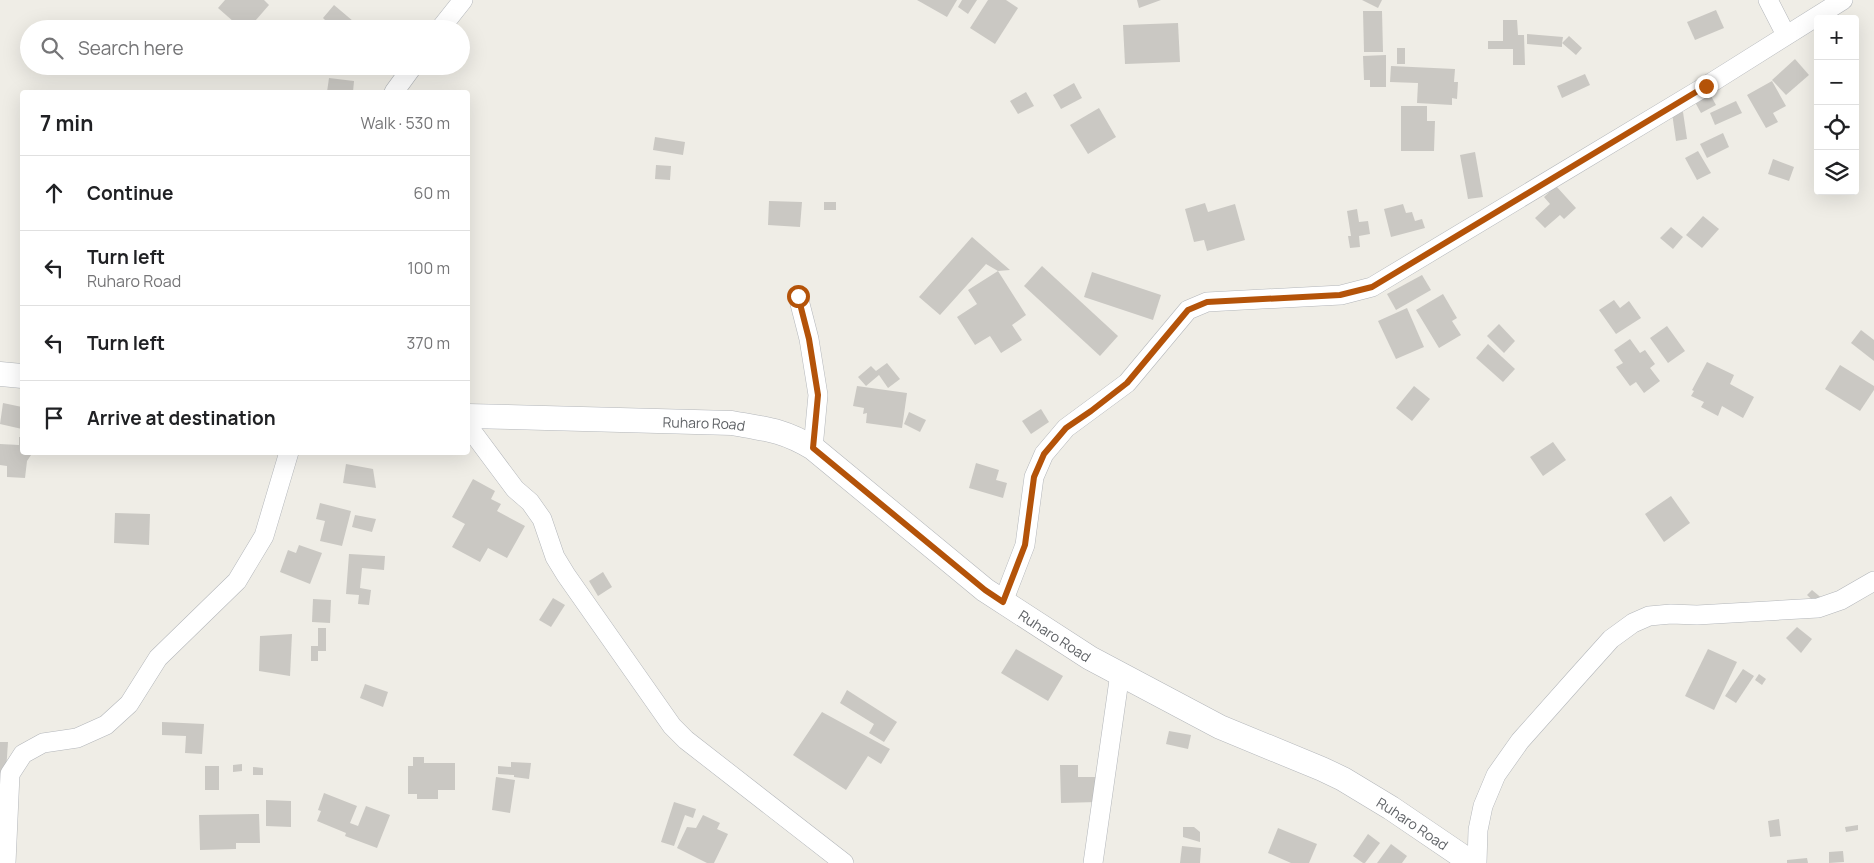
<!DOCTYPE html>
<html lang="en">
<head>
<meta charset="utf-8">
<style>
	:root { --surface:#fff; --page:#f2f2f2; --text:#202124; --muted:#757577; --line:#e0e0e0 }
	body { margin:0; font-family:Manrope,sans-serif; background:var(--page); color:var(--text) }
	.controls { position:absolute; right:15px; top:15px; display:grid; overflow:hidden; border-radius:5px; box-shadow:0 5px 20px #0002 }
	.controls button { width:45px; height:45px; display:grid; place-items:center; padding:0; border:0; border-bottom:1px solid var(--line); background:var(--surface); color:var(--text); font:25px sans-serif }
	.stop { position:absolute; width:15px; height:15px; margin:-11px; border:4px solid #b45309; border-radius:50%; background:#fff }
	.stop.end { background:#b45309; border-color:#fff; box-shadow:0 1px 5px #0008 }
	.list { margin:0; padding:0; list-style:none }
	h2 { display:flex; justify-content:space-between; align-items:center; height:65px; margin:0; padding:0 20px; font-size:21px }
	h2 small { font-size:16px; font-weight:400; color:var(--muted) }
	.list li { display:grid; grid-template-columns:32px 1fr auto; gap:15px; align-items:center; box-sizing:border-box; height:75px; padding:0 20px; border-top:1px solid var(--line) }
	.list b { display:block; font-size:19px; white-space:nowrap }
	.list p { margin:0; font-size:16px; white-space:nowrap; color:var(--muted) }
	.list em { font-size:16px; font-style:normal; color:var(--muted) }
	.icon { flex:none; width:28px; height:28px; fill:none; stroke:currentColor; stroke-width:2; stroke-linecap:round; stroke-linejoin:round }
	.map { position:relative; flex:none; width:1874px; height:863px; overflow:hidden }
	.search { position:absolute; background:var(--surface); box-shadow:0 5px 20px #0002; left:20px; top:20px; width:450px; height:55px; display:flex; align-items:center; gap:12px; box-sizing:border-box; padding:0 18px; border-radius:28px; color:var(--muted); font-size:19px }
	.panel { position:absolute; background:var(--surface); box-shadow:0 5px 20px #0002; left:20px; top:90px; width:450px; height:365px; border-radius:5px }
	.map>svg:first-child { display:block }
	.building { fill:#cac8c3 }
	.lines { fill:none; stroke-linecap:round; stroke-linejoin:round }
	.minor-casing { stroke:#b3b6ba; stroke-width:20 }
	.tertiary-casing { stroke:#b3b6ba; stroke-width:25 }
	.minor { stroke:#fff; stroke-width:19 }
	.tertiary { stroke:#fff; stroke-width:24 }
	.route { stroke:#b45309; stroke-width:6 }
	.labels { text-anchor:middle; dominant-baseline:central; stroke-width:4; stroke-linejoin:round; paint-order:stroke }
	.street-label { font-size:14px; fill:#5e6165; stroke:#fff }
</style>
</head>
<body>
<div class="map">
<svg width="1874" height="863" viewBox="0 0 1874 863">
	<rect width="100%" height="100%" fill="#efede6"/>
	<g class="building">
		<path d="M225 0H264L269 5 248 29H242L218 8Z"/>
		<path d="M917 0H957L947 17Z"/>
		<path d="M962 0H977L968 14 958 7Z"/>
		<path d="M988 0H1006L1018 8 995 44 970 28Z"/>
		<path d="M1137 0H1161L1139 8Z"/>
		<path d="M1362 0H1382L1378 8Z"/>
		<path d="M334 5 360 27 358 29H322L327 22 323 18Z"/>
		<path d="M1716 10 1724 28 1695 40 1687 22Z"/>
		<path d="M1363 11H1382L1383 52H1364Z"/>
		<path d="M1503 20H1517L1518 35H1524L1525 65H1513V49H1488V41H1503Z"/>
		<path d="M1178 23 1180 62 1125 64 1123 25Z"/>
		<path d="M1527 34 1563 37 1562 43 1569 36 1582 48 1576 55 1562 43V47L1527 44Z"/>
		<rect x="1397" y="48" width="8" height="16"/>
		<path d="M1386 55V87H1370V80H1364L1363 56Z"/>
		<path d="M1795 59 1809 75 1786 95 1772 80Z"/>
		<path d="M1391 66 1455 69 1454 82H1458L1457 99 1452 98V105L1417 103 1418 83 1390 82Z"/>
		<path d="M1585 74 1590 85 1562 98 1557 86Z"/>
		<path d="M329 78 354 81 353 92H327Z"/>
		<path d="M1772 81 1786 106 1773 113 1778 122 1766 128 1747 95Z"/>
		<path d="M1074 83 1082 98 1061 109 1053 95Z"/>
		<path d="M1706 87 1716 105 1701 113 1691 95Z"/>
		<path d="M1026 92 1034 106 1018 114 1010 101Z"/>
		<path d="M1736 101 1742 113 1715 125 1710 113Z"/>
		<path d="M1401 106H1427V121H1435L1434 151H1401Z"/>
		<path d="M1099 108 1116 137 1088 154 1070 125Z"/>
		<path d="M1683 112 1687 139 1676 141 1672 113Z"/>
		<path d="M1723 133 1729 147 1707 158 1700 144Z"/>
		<path d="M655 137 685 142 683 155 653 150Z"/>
		<path d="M1698 151 1711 173 1697 180 1685 158Z"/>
		<path d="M1475 152 1483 197 1468 199 1460 155Z"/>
		<path d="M1773 159 1794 167 1789 181 1768 174Z"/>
		<path d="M656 165 671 166 670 180 655 179Z"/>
		<path d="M1556 186 1576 208 1564 219 1560 215 1545 228 1535 218 1550 204 1544 197Z"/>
		<path d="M769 201 802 202 800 227 768 225Z"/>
		<rect x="824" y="202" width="12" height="8"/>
		<path d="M1205 203 1208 212 1235 204 1245 240 1207 251 1204 240 1194 242 1185 209Z"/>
		<path d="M1403 204 1406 213 1412 212 1415 221 1422 219 1425 228 1391 237 1384 209Z"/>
		<path d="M1357 209 1359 222 1368 221 1370 234 1359 236 1360 247 1350 248 1348 236H1351L1347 211Z"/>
		<path d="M1703 216 1719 229 1702 248 1686 235Z"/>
		<path d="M1671 227 1683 237 1673 249 1660 238Z"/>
		<path d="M972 237 1010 270 998 271 986 264 940 315 919 297Z"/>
		<path d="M1042 266 1118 336 1100 356 1024 286Z"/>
		<path d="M998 271 1026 315 1012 325 1022 340 1001 353 990 336 975 345 957 317 977 304 968 290Z"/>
		<path d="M1092 272 1161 295 1153 320 1084 297Z"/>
		<path d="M1422 275 1431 290 1396 310 1387 294Z"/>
		<path d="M1443 294 1457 318 1452 321 1461 335 1439 348 1416 310Z"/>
		<path d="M1614 300 1620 308 1629 301 1641 318 1616 334 1599 310Z"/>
		<path d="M1407 308 1424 347 1396 359 1378 321Z"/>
		<path d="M1499 324 1515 341 1504 353 1487 336Z"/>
		<path d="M1667 326 1685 351 1668 363 1650 338Z"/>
		<path d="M1861 330 1874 340V361L1851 343Z"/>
		<path d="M1630 339 1640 353 1645 350 1655 364 1650 368 1660 381 1644 393 1636 382 1630 386 1616 367 1623 363 1614 350Z"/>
		<path d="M1488 344 1515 369 1503 382 1476 358Z"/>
		<path d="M1707 362 1734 375 1730 384 1754 397 1743 418 1722 406 1718 416 1701 407 1704 402 1691 396 1694 391 1692 390Z"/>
		<path d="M887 363 900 379 888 388 879 375 866 386 858 377 871 366 876 371Z"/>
		<path d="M1840 365 1874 386V390L1860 411 1825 389Z"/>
		<path d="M857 386 907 393 902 428 866 423 867 413 863 414 864 408 853 406Z"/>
		<path d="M1414 386 1430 399 1412 421 1396 408Z"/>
		<path d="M3 403 22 407V429L0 424Z"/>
		<path d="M1041 409 1049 422 1031 434 1022 421Z"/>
		<path d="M909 412 926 420 920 432 904 424Z"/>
		<path d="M19 437H22V452H33L27 461 25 478 7 477V466L0 465V444L19 445Z"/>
		<path d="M1553 442 1566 460 1543 476 1530 457Z"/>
		<path d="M976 463 999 470 996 480 1007 483 1003 498 969 488Z"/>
		<path d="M346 464 373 469 376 488 343 483Z"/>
		<path d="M473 479 495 491 491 499 501 504 497 511 525 526 507 558 488 548 480 562 452 547 465 524 452 517Z"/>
		<path d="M1671 496 1690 523 1664 542 1645 514Z"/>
		<path d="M320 503 351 511 342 546 320 541 325 521 316 519Z"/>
		<path d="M115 513 150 514 149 545 114 543Z"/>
		<path d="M355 515 376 519 372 532 352 527Z"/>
		<path d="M299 545 322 553 310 584 280 572 288 550 296 553Z"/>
		<path d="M349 554 385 556 384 570 362 568 360 588 371 590 369 605 358 604 359 595 346 594Z"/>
		<path d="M603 572 612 587 598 596 589 581Z"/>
		<path d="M1812 590 1824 600 1819 606 1807 595Z"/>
		<path d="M553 598 565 605 551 627 539 620Z"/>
		<path d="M313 599 331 600 330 623 312 622Z"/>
		<path d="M1797 627 1812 639 1801 653 1786 638Z"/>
		<path d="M318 628H326V651H318V661H311V646H318Z"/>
		<path d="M292 634 290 676 259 671 260 636Z"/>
		<path d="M1016 649 1063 676 1048 701 1001 673Z"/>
		<path d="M1708 649 1737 662 1714 710 1685 696Z"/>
		<path d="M1743 669 1754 676 1736 703 1725 696Z"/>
		<path d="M1759 674 1766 679 1762 685 1755 680Z"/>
		<path d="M365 684 388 692 383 707 360 698Z"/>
		<path d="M847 690 897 722 884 742 869 733 874 724 840 703Z"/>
		<path d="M822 712 890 749 881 764 868 756 846 790 793 755Z"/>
		<path d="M162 722 204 724 202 754 185 753 186 736 162 735Z"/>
		<path d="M1169 731 1191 735 1188 749 1166 744Z"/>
		<path d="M0 742H8L5 786H0Z"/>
		<path d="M413 757H424V763H455V790H438V799H417V794H408V766H413Z"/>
		<path d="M511 762 531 763 529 779 514 777V775L498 774V766L511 767Z"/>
		<path d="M242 764V771L233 772V765Z"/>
		<path d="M1060 765H1078V777H1097V802L1061 803Z"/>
		<rect x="205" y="766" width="14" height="24"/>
		<path d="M253 767 263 768V775H253Z"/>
		<path d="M496 777 515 780 510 813 492 810Z"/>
		<path d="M324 793 357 806 350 823 358 826 366 806 390 815 377 848 345 836 346 833 317 821 321 811 318 810Z"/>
		<path d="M266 800 291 801V827L266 826Z"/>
		<path d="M674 802 696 809 693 818 685 815 674 846 661 842Z"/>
		<path d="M259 814 260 843H236V849L200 850 199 815Z"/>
		<path d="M703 815 720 823 717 829 728 834 714 863H707L677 848 687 827 696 828Z"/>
		<path d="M1779 819 1781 836 1770 837 1768 821Z"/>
		<path d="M1858 825V830L1846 832 1845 827Z"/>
		<path d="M1183 827H1194L1200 832V842L1183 837Z"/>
		<path d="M1278 828 1317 844 1309 863H1291L1268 853Z"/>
		<path d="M1368 834 1380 843 1365 863H1363L1353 856Z"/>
		<path d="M1391 844 1407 856 1402 863H1377Z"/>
		<path d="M1182 846 1201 848 1200 863H1180Z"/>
		<path d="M1843 851 1844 862 1829 863V852Z"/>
		<path d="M1807 858 1808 863H1787V860Z"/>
	</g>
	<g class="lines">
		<g class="minor-casing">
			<g id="minor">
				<path d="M1768 0 1786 35"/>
				<path d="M440 29 463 0"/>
				<path d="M394 92 413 66"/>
				<path d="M798 296 809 339 818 395 813 448"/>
				<path d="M468 426 515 489 530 502 542 519 555 557 566 575 672 726 686 740 844 863"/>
				<path d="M1003 602 1025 545 1034 477 1044 454 1066 428 1127 383 1188 310 1207 302 1341 295 1372 287 1706 86 1843 0"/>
				<path d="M6 863 10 774 23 754 43 743 77 738 106 725 129 704 158 658 237 581 264 536 289 452"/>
				<path d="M1093 863 1120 673"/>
				<path d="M1477 863 1478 830 1483 806 1496 775 1520 741 1576 678 1611 639 1633 623 1649 616 1671 614 1697 615 1818 608 1841 600 1874 581"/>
			</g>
		</g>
		<g class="tertiary-casing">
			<g id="tertiary">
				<path d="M0 374 22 376"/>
				<path id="s1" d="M468 416 732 423C766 429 783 430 813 448L985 590 1090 658 1220 727 1322 769 1343 779 1391 808 1472 863"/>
			</g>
		</g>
		<use href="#minor" class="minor"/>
		<use href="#tertiary" class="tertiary"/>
	</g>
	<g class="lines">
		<path class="route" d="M798 296 809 339 818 395 813 448 985 590 1003 602 1025 545 1034 477 1044 454 1066 428 1091 411 1127 383 1188 310 1207 302 1340 295 1372 287 1706 86"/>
	</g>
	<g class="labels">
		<g class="street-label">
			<text stroke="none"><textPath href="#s1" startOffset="236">Ruharo Road</textPath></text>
			<text stroke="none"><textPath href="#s1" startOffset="656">Ruharo Road</textPath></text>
			<text stroke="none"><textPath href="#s1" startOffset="1061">Ruharo Road</textPath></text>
		</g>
	</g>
</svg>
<div class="controls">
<button>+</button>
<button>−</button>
<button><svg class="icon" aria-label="locate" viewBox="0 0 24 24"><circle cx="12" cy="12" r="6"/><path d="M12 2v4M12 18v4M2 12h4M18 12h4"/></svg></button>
<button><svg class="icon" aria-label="layers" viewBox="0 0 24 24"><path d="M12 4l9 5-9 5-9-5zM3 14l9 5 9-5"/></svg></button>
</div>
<div class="stop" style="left:798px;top:296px"></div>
<div class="stop end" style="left:1706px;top:86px"></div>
<div class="search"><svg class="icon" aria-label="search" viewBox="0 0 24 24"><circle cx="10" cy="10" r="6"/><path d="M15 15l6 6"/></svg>Search here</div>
<section class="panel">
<h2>7 min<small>Walk · 530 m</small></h2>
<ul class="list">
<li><svg class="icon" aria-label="ahead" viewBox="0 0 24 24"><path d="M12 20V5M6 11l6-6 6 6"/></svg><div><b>Continue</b></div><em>60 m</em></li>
<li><svg class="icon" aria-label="left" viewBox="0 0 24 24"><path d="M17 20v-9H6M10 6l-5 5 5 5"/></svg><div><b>Turn left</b><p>Ruharo Road</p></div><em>100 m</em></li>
<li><svg class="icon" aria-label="left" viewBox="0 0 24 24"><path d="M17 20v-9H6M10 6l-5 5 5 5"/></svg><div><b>Turn left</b></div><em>370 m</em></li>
<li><svg class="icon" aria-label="arrive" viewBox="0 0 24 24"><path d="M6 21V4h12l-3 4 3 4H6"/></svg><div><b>Arrive at destination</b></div></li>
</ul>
</section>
</div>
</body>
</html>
